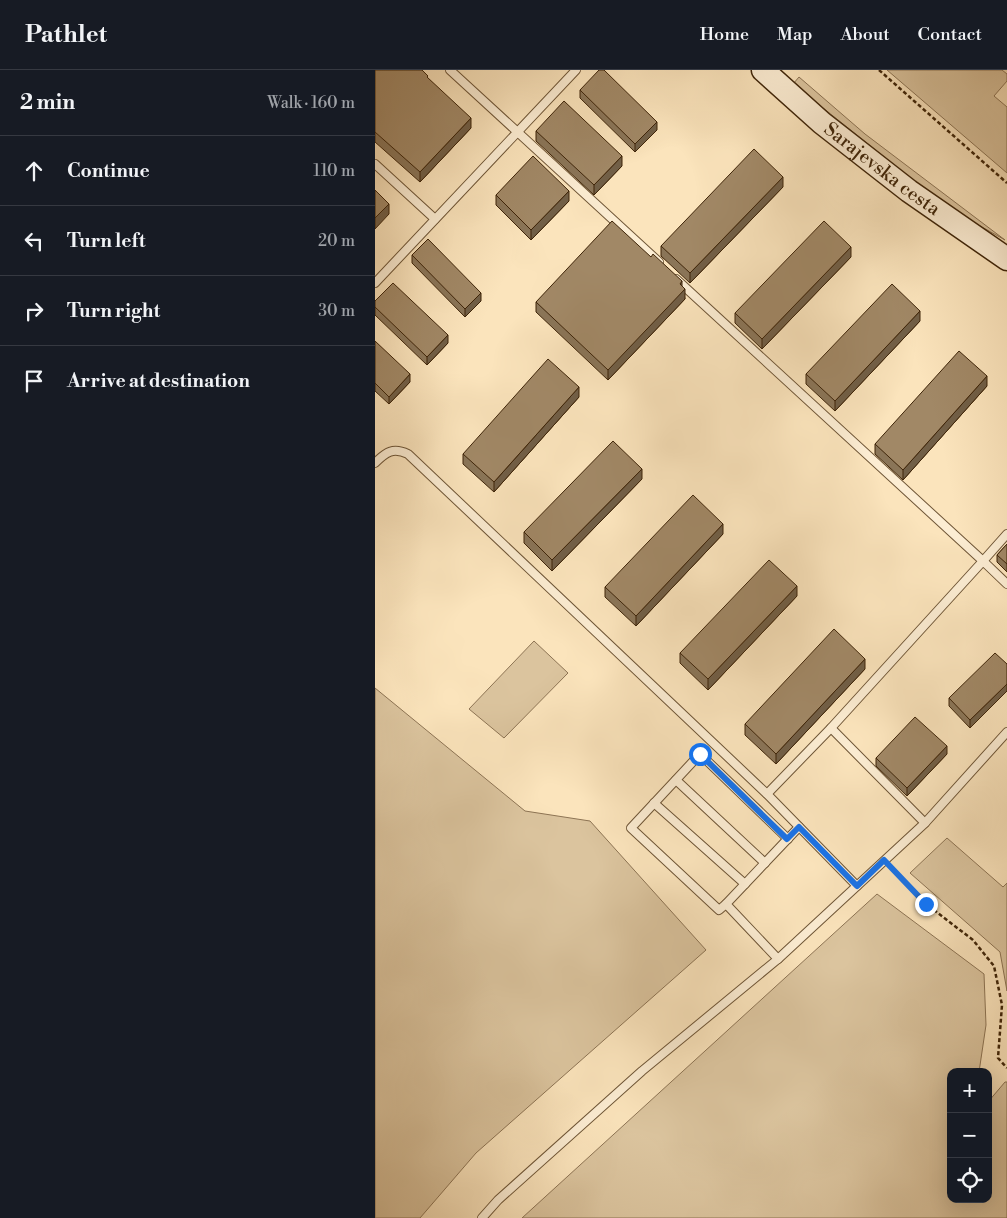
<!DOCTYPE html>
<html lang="en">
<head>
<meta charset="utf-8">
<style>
	:root { --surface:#171b24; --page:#242831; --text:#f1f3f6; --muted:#9ea1a6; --line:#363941 }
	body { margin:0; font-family:"Libre Bodoni",serif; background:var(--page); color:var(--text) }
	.controls { position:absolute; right:15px; bottom:15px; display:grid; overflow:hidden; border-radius:10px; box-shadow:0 5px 20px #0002 }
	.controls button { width:45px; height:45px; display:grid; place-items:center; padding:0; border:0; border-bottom:1px solid var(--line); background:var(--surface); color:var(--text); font:25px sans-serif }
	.stop { position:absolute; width:15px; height:15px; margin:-11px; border:4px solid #1a73e8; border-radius:50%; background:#fff }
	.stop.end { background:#1a73e8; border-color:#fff; box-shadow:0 1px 5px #0008 }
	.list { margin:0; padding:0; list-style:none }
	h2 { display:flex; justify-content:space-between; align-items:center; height:65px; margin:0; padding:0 20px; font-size:21px }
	h2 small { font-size:16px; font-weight:400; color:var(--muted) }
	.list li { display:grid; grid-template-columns:32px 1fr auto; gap:15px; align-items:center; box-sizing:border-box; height:70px; padding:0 20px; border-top:1px solid var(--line) }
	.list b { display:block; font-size:19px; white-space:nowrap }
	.list em { font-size:16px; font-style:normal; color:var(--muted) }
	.icon { flex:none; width:28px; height:28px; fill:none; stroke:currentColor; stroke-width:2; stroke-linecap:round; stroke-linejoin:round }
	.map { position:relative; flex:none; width:632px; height:1148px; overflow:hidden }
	header { display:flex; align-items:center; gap:30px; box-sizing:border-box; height:70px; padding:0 25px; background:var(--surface); border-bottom:1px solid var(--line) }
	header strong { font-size:24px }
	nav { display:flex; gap:28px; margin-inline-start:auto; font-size:18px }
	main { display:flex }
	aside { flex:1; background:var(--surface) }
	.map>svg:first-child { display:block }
	.green { fill:#dbc49e; stroke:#8d7454 }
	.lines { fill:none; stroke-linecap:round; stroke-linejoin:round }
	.lane-casing { stroke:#6e5536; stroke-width:10 }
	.secondary-casing { stroke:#3f2509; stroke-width:25 }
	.path { stroke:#3f2509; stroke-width:2.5; stroke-dasharray:4 2.5; stroke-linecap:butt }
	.lane { stroke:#fcedd3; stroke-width:8 }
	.secondary { stroke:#fcedd3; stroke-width:22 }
	.wall { fill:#8a7558; stroke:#3f2509 }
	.shaded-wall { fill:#715f47; stroke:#3f2509 }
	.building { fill:#a18866; stroke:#3f2509 }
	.route { stroke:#1a73e8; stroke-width:6 }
	.labels { text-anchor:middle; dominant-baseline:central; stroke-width:4; stroke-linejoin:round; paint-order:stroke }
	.street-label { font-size:19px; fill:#3f2509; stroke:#fcedd3 }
</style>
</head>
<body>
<header>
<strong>Pathlet</strong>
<nav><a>Home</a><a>Map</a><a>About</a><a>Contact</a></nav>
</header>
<main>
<aside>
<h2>2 min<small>Walk · 160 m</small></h2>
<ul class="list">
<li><svg class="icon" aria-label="ahead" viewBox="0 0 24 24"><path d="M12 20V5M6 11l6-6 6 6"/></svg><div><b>Continue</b></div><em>110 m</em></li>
<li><svg class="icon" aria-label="left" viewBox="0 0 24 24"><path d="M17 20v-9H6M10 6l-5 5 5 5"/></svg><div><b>Turn left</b></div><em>20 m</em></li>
<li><svg class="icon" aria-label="right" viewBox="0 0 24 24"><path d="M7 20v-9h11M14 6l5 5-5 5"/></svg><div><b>Turn right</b></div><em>30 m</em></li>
<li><svg class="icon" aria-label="arrive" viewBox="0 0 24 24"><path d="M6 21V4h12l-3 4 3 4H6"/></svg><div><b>Arrive at destination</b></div></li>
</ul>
</aside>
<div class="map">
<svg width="632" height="1148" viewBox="0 0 632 1148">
	<rect width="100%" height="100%" fill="#fbe4bc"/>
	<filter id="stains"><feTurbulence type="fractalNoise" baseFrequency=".004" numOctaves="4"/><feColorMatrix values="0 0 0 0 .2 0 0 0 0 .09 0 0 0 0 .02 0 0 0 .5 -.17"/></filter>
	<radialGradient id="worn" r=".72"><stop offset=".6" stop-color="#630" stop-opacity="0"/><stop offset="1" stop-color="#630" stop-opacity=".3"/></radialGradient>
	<g class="green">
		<path d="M512 0H627L632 4V11L619 26 632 37V103Z"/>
		<path d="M424 7 490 64 630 170 582 143 547 117 418 14Z"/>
		<path d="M159 571 193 603 129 668 94 639Z"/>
		<path d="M0 618 150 741 215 751 331 880 101 1083 45 1148H0Z"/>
		<path d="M572 768 628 817 632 813V921L625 882 535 803Z"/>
		<path d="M502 824 609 904 611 955 604 1002H576V1129H613V1032L630 1012H632V1148H147Z"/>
	</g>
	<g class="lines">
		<g class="lane-casing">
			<g id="lane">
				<path d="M75 0 284 192"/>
				<path d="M0 94 60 149"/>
				<path d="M301 209 608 491 632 464"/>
				<path d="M0 213 201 0"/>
				<path d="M0 393C11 382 18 377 33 384L392 724 482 816"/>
				<path d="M456 658 550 753"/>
				<path d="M301 710 390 793"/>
				<path d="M392 724 456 658 608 491 632 514"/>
				<path d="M279 733 370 814"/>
				<path d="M351 834 344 840 256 758 325 684 413 769"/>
				<path d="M403 889 351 834 424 757"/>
				<path d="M107 1148 123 1130 267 1001 403 889 550 753 632 662"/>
			</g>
		</g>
		<g class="secondary-casing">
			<g id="secondary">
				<path id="s1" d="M388 0 447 53 534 121 632 189"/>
			</g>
		</g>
		<g class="path">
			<path d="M504 0 632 113"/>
			<path d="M517 799 551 834 598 870 619 896 627 935 623 988 632 998"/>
		</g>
		<use href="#lane" class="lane"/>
		<use href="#secondary" class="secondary"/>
	</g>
	<g class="wall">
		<path d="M0 0 53 8 96 58 45 112 0 72Z"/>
		<path d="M205 20 282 60 260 82 205 28Z"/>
		<path d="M161 61 247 96 219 125 161 71Z"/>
		<path d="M408 117 315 213 286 186V176Z"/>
		<path d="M121 125 194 131 156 170 121 135Z"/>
		<path d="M37 185 106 231 90 247 37 193Z"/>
		<path d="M476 187 387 279 360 253V243Z"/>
		<path d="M307 216 310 229 233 310 161 242V232Z"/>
		<path d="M0 231 73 273 52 295 0 245Z"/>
		<path d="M545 251 460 341 431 314V304Z"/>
		<path d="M0 271 35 312 14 334 0 321Z"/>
		<path d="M612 316 528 410 500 384V374Z"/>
		<path d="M204 327 119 422 88 394V384Z"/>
		<path d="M267 409 177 501 149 473V462Z"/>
		<path d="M348 464 261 556 230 527V517Z"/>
		<path d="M632 474V502L622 492V485Z"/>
		<path d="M422 526 333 620 305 593V583Z"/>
		<path d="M632 594V621L595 658 574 636V628Z"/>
		<path d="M490 599 401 694 370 665V654Z"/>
		<path d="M572 684 532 726 501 696V688Z"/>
	</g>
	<g class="shaded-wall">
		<path d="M96 48V58L45 112V102Z"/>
		<path d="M282 52V60L260 82V74Z"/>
		<path d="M247 86V96L219 125V115Z"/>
		<path d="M408 107V117L315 213V203Z"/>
		<path d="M194 121V131L156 170V160Z"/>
		<path d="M14 134V144L0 159V148Z"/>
		<path d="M476 177V187L387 279V269Z"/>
		<path d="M307 211V221L310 219V229L233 310V300Z"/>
		<path d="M106 223V231L90 247V239Z"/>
		<path d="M545 241V251L460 341V331Z"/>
		<path d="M73 265V273L52 295V287Z"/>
		<path d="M35 304V312L14 334V327Z"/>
		<path d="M612 306V316L528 410V400Z"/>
		<path d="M204 317V327L119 422V412Z"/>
		<path d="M267 399V409L177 501V490Z"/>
		<path d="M348 454V464L261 556V546Z"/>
		<path d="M422 516V526L333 620V609Z"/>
		<path d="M490 589V599L401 694V684Z"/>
		<path d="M632 614V621L595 658V650Z"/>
		<path d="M572 676V684L532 726V718Z"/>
	</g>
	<g class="building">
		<path d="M0 0H47L53 6 52 7 96 48 45 102 0 62Z"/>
		<path d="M224 0H229L282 52 260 74 205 20Z"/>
		<path d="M189 31 247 86 219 115 161 61Z"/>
		<path d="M379 79 408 107 315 203 286 176Z"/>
		<path d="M158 86 194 121 156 160 121 125Z"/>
		<path d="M0 120 14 134 0 148Z"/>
		<path d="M237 151 276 187 278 184 307 211 305 214 310 219 233 300 161 232Z"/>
		<path d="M449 151 476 177 387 269 360 243Z"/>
		<path d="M53 169 106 223 90 239 37 185Z"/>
		<path d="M18 213 73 265 52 287 0 237V231Z"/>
		<path d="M517 214 545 241 460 331 431 304Z"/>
		<path d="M0 271 35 304 14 327 0 313Z"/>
		<path d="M584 281 612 306 528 400 500 374Z"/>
		<path d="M173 289 204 317 119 412 88 384Z"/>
		<path d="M238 371 267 399 177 490 149 462Z"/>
		<path d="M318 425 348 454 261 546 230 517Z"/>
		<path d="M632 474V494L622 485Z"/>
		<path d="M394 490 422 516 333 609 305 583Z"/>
		<path d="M459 559 490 589 401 684 370 654Z"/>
		<path d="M620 583 632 594V614L595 650 574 628Z"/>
		<path d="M540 647 572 676 532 718 501 688Z"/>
	</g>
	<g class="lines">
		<path class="route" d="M325 684 412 769 424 757 482 816 509 790 551 834"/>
	</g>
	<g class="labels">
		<g class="street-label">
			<text stroke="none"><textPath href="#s1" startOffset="155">Sarajevska cesta</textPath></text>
		</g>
	</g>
	<rect width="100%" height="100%" filter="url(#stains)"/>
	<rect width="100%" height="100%" fill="url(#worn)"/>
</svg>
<div class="controls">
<button>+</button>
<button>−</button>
<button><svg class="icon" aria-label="locate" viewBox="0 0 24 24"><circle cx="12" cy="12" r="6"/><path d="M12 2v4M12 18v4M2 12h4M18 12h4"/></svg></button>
</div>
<div class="stop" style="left:325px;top:684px"></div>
<div class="stop end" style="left:551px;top:834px"></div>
</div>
</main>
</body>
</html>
